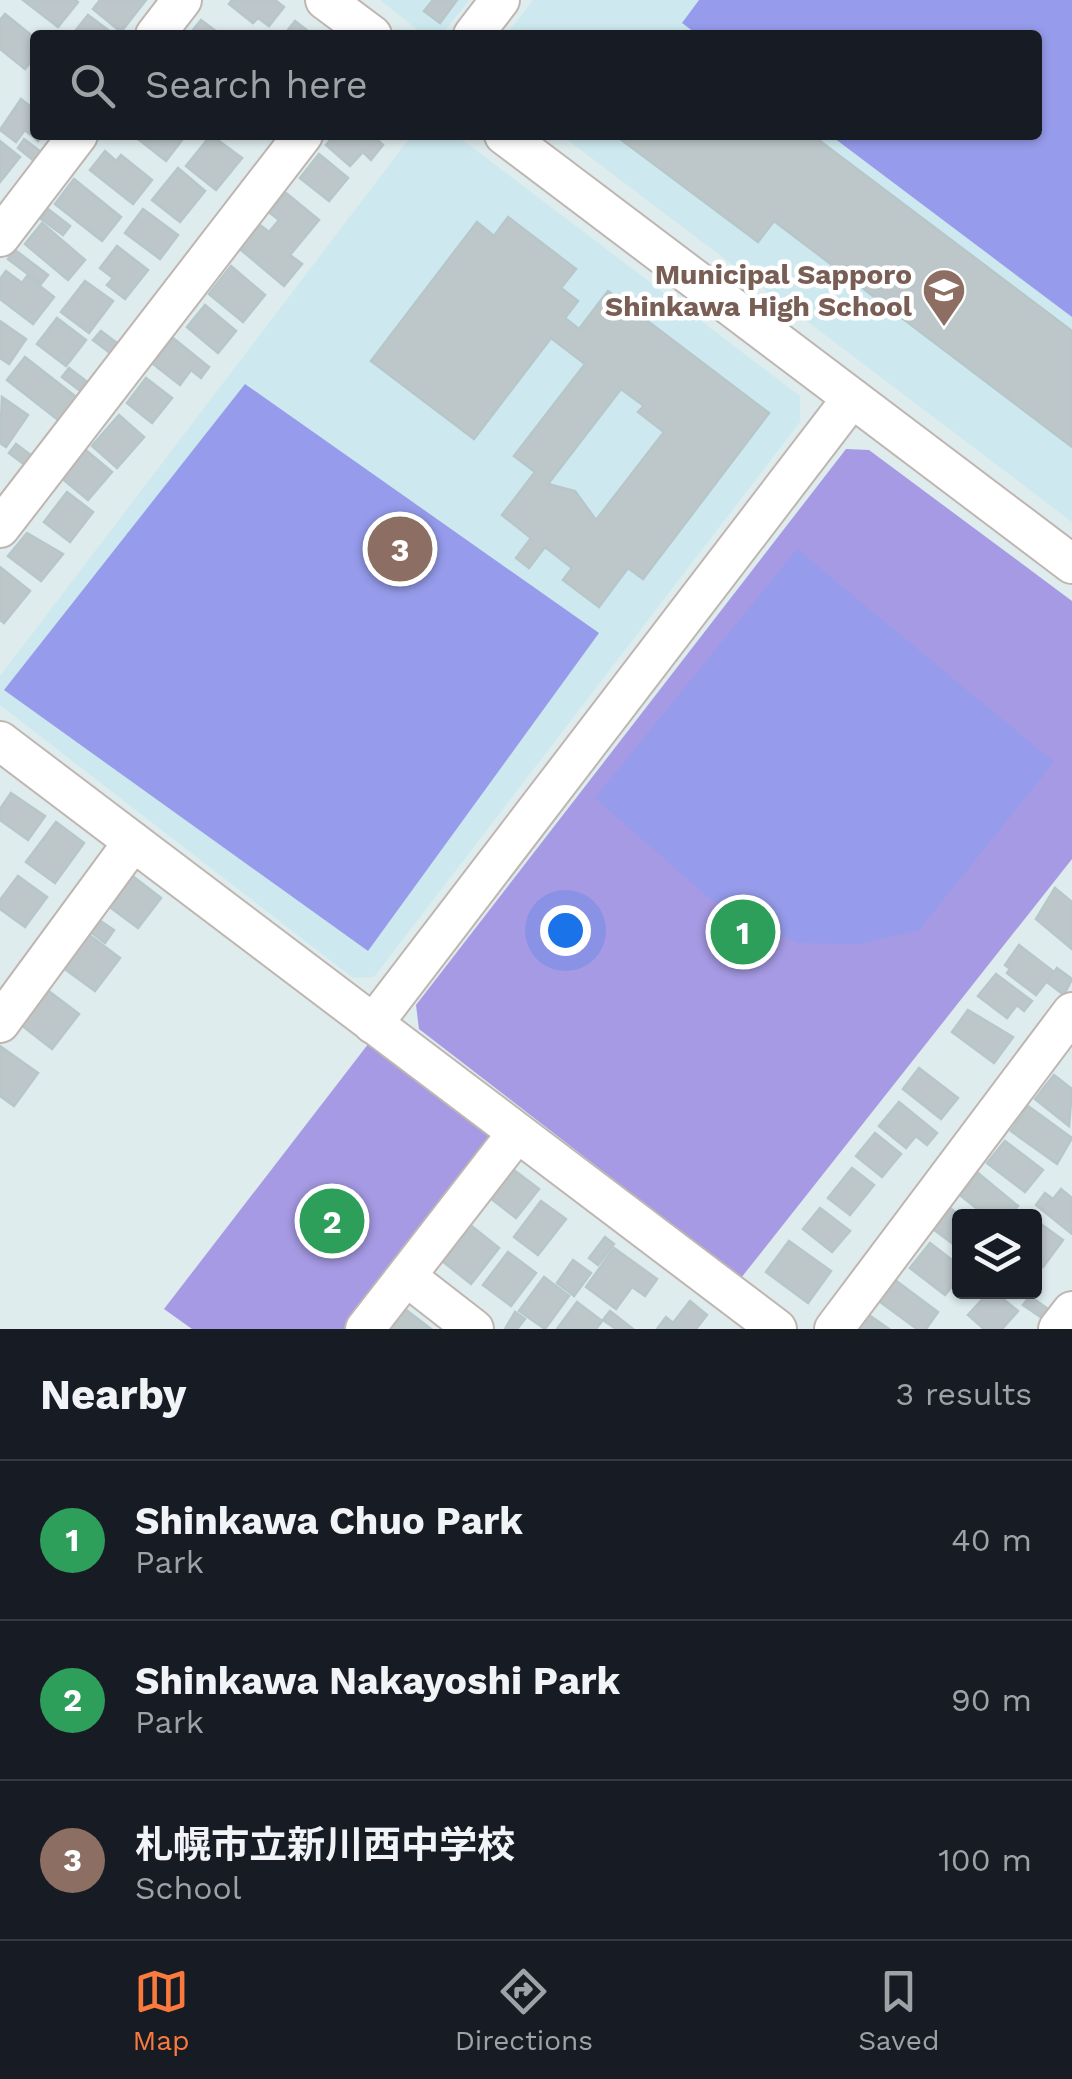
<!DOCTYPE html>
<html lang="en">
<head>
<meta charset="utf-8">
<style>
	:root { --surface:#171b24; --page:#242831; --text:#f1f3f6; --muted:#9ea1a6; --line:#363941; --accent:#fa7a3e }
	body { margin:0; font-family:"Work Sans","Noto Sans JP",sans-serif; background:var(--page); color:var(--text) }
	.controls { position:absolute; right:30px; bottom:30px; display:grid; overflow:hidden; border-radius:10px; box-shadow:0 2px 8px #0004 }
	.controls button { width:90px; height:90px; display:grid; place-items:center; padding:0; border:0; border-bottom:2px solid var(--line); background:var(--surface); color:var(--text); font:50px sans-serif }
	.you { position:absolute; left:565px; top:930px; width:35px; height:35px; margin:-25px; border:8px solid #fff; border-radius:50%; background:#1a73e8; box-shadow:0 0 0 15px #1a73e833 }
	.badge { display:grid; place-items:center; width:65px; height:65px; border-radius:50%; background:var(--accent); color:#fff; font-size:32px; font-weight:700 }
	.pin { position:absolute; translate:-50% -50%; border:5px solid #fff; box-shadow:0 2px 10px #0006 }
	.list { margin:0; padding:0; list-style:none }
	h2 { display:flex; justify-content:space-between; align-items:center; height:130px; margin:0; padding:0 40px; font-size:42px }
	h2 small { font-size:32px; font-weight:400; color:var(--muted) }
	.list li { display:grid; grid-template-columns:65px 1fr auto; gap:30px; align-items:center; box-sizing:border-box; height:160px; padding:0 40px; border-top:2px solid var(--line) }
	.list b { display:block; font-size:38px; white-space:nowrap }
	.list p { margin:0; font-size:32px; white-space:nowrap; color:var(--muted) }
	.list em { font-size:32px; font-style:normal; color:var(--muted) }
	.icon { flex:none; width:55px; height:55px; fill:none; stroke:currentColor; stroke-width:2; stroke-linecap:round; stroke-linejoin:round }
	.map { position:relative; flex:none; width:1072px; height:1329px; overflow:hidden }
	.search { position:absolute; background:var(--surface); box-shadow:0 2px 8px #0004; left:30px; right:30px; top:30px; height:110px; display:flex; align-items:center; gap:25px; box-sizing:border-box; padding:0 35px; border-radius:10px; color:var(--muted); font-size:38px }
	.sheet { height:610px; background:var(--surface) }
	nav { display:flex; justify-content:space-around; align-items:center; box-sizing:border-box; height:140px; border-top:2px solid var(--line); background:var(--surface); font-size:28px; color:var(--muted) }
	nav a { display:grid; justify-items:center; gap:5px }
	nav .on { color:var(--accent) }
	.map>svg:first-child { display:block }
	.education { fill:#cde9ef }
	.green { fill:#a69ae4 }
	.pitch { fill:#969ceb }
	.building { fill:#bdc7c9; stroke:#b7c6c9; stroke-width:2.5; fill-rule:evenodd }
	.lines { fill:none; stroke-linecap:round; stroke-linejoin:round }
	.minor-casing { stroke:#bfb6b2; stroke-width:42 }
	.minor { stroke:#fff; stroke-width:38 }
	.labels { text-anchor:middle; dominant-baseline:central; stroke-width:9; stroke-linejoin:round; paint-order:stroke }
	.education-label { font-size:28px; font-weight:bold; fill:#785e54; stroke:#fff; text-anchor:end }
</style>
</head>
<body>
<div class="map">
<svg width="1072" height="1329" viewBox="0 0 1072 1329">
	<rect width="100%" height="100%" fill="#deeced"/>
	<g class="education">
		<path d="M380 0H469L443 33 423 34Z"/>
		<path d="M533 0H1072V522L561 135H1037V35H506Z"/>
		<path d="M412 135H456L800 396V422L374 977 353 978 0 705V676Z"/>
	</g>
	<g class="green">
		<path d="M846 449 869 450 1072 601V859L741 1278 419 1029 416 1005Z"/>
		<path d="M372 1039 500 1134 350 1329H192L164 1309Z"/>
	</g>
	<g class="pitch">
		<path d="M699 0H1072V317L830 135H1037V35H698L682 23Z"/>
		<path d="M245 384 599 633 368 951 4 690Z"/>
		<path d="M797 549 1054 762 919 930 860 944 797 943 710 899 595 798Z"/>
	</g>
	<g class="building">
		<path d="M23 0H75L78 2 58 27Z"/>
		<path d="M100 0H146L121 32 93 9Z"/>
		<path d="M232 0H275L284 7 269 26 258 18 253 23 229 4Z"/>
		<path d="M433 0H457L440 23 424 11Z"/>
		<path d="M5 14 35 38V56L25 69 0 49V20Z"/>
		<path d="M88 15 112 33 110 35H72Z"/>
		<path d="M201 20 221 35H189Z"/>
		<path d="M295 21 313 35H284Z"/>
		<path d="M21 99 35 110V135H43L38 141 25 130 16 142 0 130Z"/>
		<path d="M133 135H175L182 140 166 161Z"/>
		<path d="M211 135 242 158 216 190 186 166Z"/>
		<path d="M335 135H372L383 145 371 160 363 152 350 166 326 145Z"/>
		<path d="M615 135H812L1072 331V447L774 221 758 242Z"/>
		<path d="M24 139 41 152 34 161 18 148Z"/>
		<path d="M0 141 20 157 0 182Z"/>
		<path d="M105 151 116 161 121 155 152 180 133 204 90 170Z"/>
		<path d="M319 154 348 178 329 201 300 178Z"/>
		<path d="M178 168 205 191 180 222 152 200Z"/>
		<path d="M74 179 121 217 102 241 55 204Z"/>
		<path d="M286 193 319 220 290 255 302 264 284 286 240 249 260 225 269 232 279 220 269 212Z"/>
		<path d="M48 209 70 226 63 235 41 219Z"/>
		<path d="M143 209 178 235 160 259 125 233Z"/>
		<path d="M508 217 576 269 561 288 578 301 565 318 579 329 608 291 769 413 643 579 628 568 599 607 563 580 572 568 545 547 529 568 516 558 531 538 502 515 535 472 514 456 585 364 551 338 474 439 371 361 477 222 494 236ZM621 389 644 406 638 412 664 432 596 520 575 491 548 484Z"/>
		<path d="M42 223 85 260 68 280 25 244Z"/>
		<path d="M117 246 148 270 125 299 107 285 113 278 100 268Z"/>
		<path d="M15 250 48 275 41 284 8 259Z"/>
		<path d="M231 266 265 295 243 322 209 294Z"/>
		<path d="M6 271 22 283 27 276 54 297 33 324 0 299V279Z"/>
		<path d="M85 281 113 301 89 333 61 312Z"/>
		<path d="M205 305 236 331 218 353 187 327Z"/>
		<path d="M57 318 86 340 66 366 37 344Z"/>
		<path d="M0 321 26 339 9 364 0 358Z"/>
		<path d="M101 331 117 343 110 353 93 340Z"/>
		<path d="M173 338 209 367 201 378 191 370 180 385 152 363Z"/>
		<path d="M25 357 80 400 62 423 7 380Z"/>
		<path d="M69 368 86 381 79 390 62 377Z"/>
		<path d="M146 378 172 398 152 423 127 403Z"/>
		<path d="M2 397 28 415 6 447 0 443Z"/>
		<path d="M119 415 144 437 117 468 92 446Z"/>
		<path d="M16 444 32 456 25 465 9 453Z"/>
		<path d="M82 447 112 472 88 500 58 475Z"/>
		<path d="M67 492 93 512 70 542 44 522Z"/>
		<path d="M27 533 63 554 41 581 8 556Z"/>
		<path d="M0 567 30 591 4 623 0 620Z"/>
		<path d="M11 793 45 816 28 840 0 820V809Z"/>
		<path d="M56 822 84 843 55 883 26 862Z"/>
		<path d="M126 871 161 898 138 928 103 902Z"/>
		<path d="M18 876 47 897 25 927 0 909V900Z"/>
		<path d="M1055 888 1072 902V949L1036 919Z"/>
		<path d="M96 918 114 930 105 943 88 930Z"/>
		<path d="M80 928 120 958 95 991 55 962Z"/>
		<path d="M1019 945 1054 972 1036 995 1007 973 1010 969 1005 965Z"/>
		<path d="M1057 968 1072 979 1064 995 1047 982Z"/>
		<path d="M996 974 1032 1001 1024 1011 1017 1005 1007 1018 978 996Z"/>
		<path d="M46 989 79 1014 52 1049 20 1024Z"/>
		<path d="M968 1010 1013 1037 994 1063 952 1032Z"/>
		<path d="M0 1046 38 1073 14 1106 0 1096Z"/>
		<path d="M919 1068 958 1098 941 1119 903 1089Z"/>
		<path d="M1054 1075 1072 1089 1069 1126 1035 1099Z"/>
		<path d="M899 1102 937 1133 927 1145 916 1136 906 1148 879 1126Z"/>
		<path d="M1028 1106 1072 1138 1057 1164 1011 1131Z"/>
		<path d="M875 1133 901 1154 882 1177 856 1156Z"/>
		<path d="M1005 1141 1043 1170 1025 1192 987 1163Z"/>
		<path d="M506 1164 539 1189 516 1218 484 1193Z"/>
		<path d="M852 1168 874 1185 850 1215 828 1198Z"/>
		<path d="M978 1173 1018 1206 1009 1216H986L960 1195Z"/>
		<path d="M1061 1189 1072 1198V1234L1036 1205 1045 1193 1053 1199Z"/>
		<path d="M541 1201 566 1219 538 1255 514 1237Z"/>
		<path d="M820 1208 850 1231 832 1252 803 1229Z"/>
		<path d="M950 1208 961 1216 960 1249 933 1229Z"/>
		<path d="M1034 1219 1063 1240 1043 1267 1034 1260Z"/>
		<path d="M469 1224 499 1248 471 1284 441 1260Z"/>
		<path d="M605 1237 614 1244 598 1265 589 1258Z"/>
		<path d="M789 1241 831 1271 808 1303 766 1272Z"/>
		<path d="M930 1243 960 1266V1276L945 1295 910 1268Z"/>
		<path d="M614 1248 657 1279 645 1296 632 1287 616 1309 586 1287Z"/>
		<path d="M508 1252 536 1273 511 1306 483 1285Z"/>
		<path d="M573 1260 591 1273 574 1296 557 1283Z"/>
		<path d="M544 1277 569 1296 545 1329 519 1311Z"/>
		<path d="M895 1280 938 1312 926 1329H917L879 1301Z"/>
		<path d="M989 1292H995L1018 1311 1002 1329H984L968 1315Z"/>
		<path d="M1030 1296 1048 1309 1042 1318 1023 1305Z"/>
		<path d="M690 1301 707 1315 696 1329H657L666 1317 673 1323Z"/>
		<path d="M577 1302 602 1321 596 1329H557Z"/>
		<path d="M401 1306 431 1329H383Z"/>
		<path d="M610 1311 633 1329H616L603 1320Z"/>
		<path d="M515 1312 525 1319 517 1329H505Z"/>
		<path d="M866 1313 889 1329H855Z"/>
	</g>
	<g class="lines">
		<g class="minor-casing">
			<g id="minor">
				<path d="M325 0 372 35"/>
				<path d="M155 35 182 0"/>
				<path d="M473 35 500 0"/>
				<path d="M504 135 1072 564"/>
				<path d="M0 237 78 135"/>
				<path d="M0 528 303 135"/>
				<path d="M0 741 777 1329"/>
				<path d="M0 1023 133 842"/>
				<path d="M373 1024 852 398"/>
				<path d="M407 1277 474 1329"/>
				<path d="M365 1329 517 1133"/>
				<path d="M834 1329 1072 1012"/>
				<path d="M1058 1329 1072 1311"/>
			</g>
		</g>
		<use href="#minor" class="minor"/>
	</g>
	<defs>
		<g id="school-pin" transform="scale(2.25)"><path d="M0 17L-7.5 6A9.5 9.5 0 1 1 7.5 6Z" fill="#8d6e63" stroke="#fff"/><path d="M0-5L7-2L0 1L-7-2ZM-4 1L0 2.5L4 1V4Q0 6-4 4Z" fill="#fff"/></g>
	</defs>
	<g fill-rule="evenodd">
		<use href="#school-pin" x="944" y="290"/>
	</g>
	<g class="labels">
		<g class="education-label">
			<text x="912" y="274">Municipal Sapporo<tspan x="912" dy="32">Shinkawa High School</tspan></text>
		</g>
	</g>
</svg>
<div class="controls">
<button><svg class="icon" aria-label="layers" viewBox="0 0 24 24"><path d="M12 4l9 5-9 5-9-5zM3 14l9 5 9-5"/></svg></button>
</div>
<div class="you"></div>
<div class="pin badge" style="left:743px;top:932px;background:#2e9e5b">1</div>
<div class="pin badge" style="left:332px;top:1221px;background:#2e9e5b">2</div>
<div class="pin badge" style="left:400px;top:549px;background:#8d6e63">3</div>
<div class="search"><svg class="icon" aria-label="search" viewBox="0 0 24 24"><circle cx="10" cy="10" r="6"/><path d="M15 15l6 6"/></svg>Search here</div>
</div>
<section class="sheet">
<h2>Nearby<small>3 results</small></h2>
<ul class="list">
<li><span class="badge" style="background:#2e9e5b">1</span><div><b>Shinkawa Chuo Park</b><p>Park</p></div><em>40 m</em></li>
<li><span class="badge" style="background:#2e9e5b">2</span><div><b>Shinkawa Nakayoshi Park</b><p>Park</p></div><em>90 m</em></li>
<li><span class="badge" style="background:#8d6e63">3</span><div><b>札幌市立新川西中学校</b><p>School</p></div><em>100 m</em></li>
</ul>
</section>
<nav>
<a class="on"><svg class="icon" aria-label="map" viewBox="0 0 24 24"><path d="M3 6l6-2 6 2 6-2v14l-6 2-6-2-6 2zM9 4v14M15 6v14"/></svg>Map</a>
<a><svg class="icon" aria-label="directions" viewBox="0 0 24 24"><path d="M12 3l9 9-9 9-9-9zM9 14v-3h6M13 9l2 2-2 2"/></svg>Directions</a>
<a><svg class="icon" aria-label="saved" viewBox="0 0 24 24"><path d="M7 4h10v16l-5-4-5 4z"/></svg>Saved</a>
</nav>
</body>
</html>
